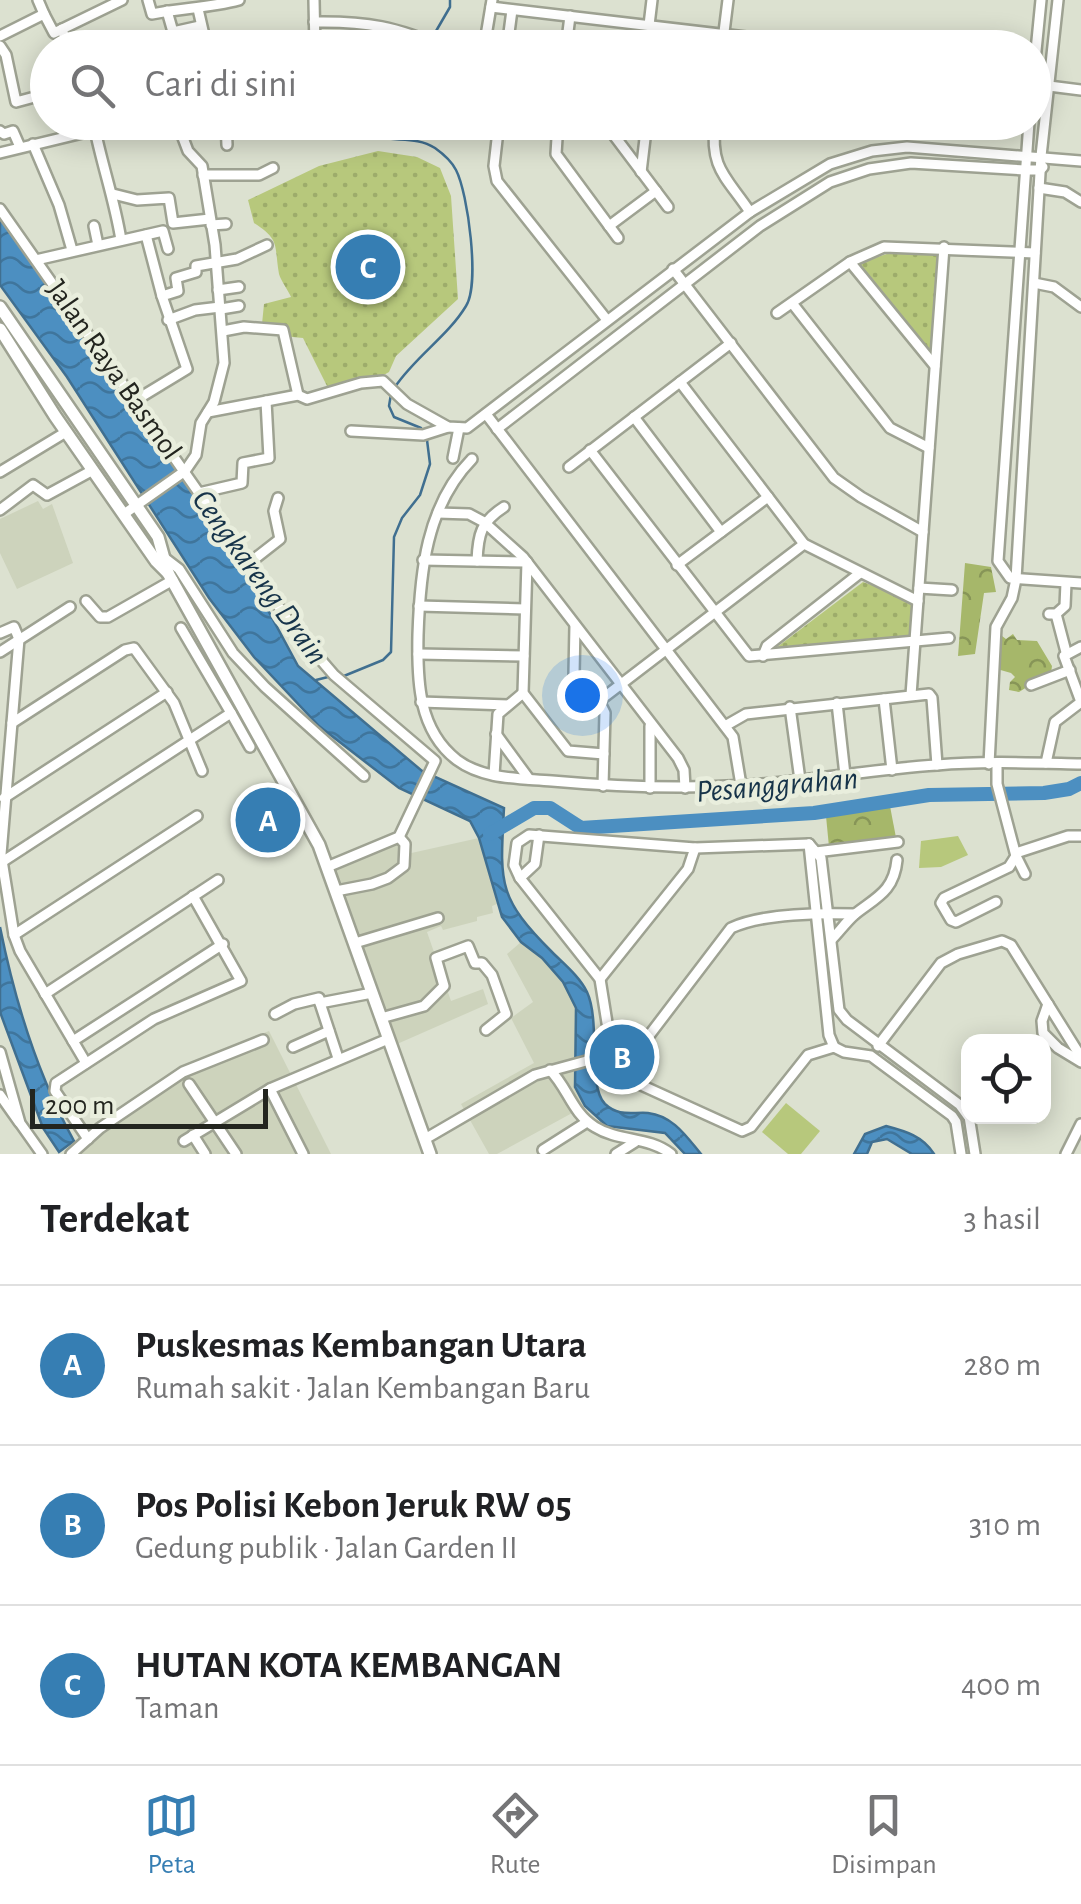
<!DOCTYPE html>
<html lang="id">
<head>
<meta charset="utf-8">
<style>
	:root { --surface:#fff; --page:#f2f2f2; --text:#202124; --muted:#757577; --line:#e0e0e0; --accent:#367eb3 }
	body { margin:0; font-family:"Alegreya Sans",sans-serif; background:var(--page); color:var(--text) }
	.controls { position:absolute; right:30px; bottom:30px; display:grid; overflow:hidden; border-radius:20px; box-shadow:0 5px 25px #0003 }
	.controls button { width:90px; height:90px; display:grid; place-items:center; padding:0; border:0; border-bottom:2px solid var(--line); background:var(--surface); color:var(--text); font:50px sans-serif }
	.scale { position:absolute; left:30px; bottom:25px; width:238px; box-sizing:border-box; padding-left:10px; border:5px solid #23251f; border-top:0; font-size:28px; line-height:35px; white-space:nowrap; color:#23251f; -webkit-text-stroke:8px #e9eedd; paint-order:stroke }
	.you { position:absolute; left:582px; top:695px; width:35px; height:35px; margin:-25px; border:8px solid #fff; border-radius:50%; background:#1a73e8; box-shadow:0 0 0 15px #1a73e833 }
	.badge { display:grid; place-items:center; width:65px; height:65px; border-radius:50%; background:var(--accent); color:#fff; font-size:32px; font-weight:700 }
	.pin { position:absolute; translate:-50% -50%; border:5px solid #fff; box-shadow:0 2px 10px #0006 }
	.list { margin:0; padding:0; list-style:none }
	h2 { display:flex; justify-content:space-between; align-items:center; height:130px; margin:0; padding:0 40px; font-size:42px }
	h2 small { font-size:32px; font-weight:400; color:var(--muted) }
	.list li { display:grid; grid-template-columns:65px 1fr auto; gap:30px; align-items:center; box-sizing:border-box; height:160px; padding:0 40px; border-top:2px solid var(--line) }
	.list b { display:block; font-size:38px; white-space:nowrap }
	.list p { margin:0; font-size:32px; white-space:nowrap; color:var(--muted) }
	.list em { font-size:32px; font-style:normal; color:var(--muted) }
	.icon { flex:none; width:55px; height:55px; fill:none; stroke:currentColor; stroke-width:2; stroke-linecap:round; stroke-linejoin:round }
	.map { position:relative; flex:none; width:1081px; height:1154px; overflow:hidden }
	.search { position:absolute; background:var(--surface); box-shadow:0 5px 25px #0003; left:30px; right:30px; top:30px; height:110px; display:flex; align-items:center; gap:25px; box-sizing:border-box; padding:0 35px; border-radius:55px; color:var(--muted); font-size:38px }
	.sheet { height:610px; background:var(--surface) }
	nav { display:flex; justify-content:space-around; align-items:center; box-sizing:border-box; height:140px; border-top:2px solid var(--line); background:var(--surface); font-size:28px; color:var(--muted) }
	nav a { display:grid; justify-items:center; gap:5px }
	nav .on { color:var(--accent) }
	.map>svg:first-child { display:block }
	.built { fill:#cdd3bc }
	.green { fill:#b7c87c }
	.forest { fill:url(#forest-crowns) }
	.park { fill:url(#park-dots) }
	.water { fill:url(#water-waves); stroke:#406f90; stroke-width:2.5 }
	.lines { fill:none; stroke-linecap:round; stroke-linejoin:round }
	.stream { stroke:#406f90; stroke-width:2.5 }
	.river { stroke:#4c8fc1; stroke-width:14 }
	.minor-casing { stroke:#9ea292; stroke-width:14 }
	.major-casing { stroke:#9ea292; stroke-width:16 }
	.minor { stroke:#fff; stroke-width:9 }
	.major { stroke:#fff; stroke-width:11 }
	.labels { text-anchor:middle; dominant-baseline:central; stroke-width:9; stroke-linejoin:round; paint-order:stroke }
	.street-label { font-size:30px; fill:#23251f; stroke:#e9eedd }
	.water-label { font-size:32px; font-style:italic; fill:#163349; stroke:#e9eedd }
</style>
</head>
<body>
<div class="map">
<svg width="1081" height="1154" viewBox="0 0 1081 1154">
	<defs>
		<pattern id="forest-crowns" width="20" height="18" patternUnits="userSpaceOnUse" patternTransform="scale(2.5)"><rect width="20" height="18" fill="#a6b76a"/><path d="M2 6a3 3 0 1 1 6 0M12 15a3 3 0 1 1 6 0" fill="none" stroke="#879557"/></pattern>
		<pattern id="park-dots" width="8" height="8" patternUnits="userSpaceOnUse" patternTransform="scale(2.5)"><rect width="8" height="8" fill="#b7c87c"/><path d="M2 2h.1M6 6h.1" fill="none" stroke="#9dac6b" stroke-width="1.8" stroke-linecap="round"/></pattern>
		<pattern id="water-waves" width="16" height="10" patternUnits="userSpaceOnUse" patternTransform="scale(2.5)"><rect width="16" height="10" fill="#4c8fc1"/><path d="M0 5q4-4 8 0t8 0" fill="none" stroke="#3f759c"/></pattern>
	</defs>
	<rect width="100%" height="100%" fill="#dce1d0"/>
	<g class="built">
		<path d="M38 501 43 509 52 504 73 563 17 589 0 553V519Z"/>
		<path d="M401 830 407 854 479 838 497 904 492 906 493 913 477 917V921L443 930 441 926 427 932 451 1001 483 989 488 1004 388 1048 319 865Z"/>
		<path d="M521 942 542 958 563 982 576 1008 575 1087 585 1106 497 1154H489L461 1104 534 1063 511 1018 533 1002 507 954Z"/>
		<path d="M269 1031 331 1154H75L93 1134 199 1059Z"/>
	</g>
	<g class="green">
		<path d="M958 836 968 855 941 867 919 868 921 841Z"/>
		<path d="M786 1103 820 1131 801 1154H788L762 1132Z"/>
	</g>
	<g class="forest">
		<path d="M965 563 991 567 996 592 984 593 975 654 958 656Z"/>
		<path d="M998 633 1006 639 1013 634 1017 640 1037 641 1052 666 1050 680 1035 682 1019 692 1009 690 1010 682 1015 677 1011 673 997 669Z"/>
		<path d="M890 806 897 843 829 847 826 816Z"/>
	</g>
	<g class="park">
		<path d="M378 151 417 157 440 168 451 196 458 299 396 356 389 372 356 391 332 396 303 338 261 334 264 304 291 297C288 290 281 281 279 274 274 246 281 240 254 223L248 200 319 166Z"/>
		<path d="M896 251H938L930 357 856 264Z"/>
		<path d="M863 582 914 600 913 636 768 654Z"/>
	</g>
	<g class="water">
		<path d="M0 218 247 571 298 666 422 771 504 808C500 883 497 897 552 952 564 964 580 977 587 992 601 1022 587 1086 605 1104 619 1117 631 1112 648 1113 673 1116 686 1136 701 1154H685L665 1133 607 1126 585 1106 575 1087 576 1008 563 982 542 958 521 942 502 917 479 838 470 821 399 788 319 726 254 657 209 598 67 377 0 285Z"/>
		<path d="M0 927C15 1002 37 1074 74 1141L59 1152 43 1128 0 1012Z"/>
		<path d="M886 1126C905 1131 923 1136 934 1154H912L887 1139 872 1142 867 1154H854L865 1134Z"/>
	</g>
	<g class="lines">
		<g class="stream">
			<path d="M432 38 450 7V0"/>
			<path d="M360 122 362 130C386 146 412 133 435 148 442 153 452 162 456 170 468 193 480 284 466 306 448 336 415 357 395 387"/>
			<path d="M391 394 389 406 394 417 421 428"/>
			<path d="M339 678 383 660 391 652 394 537 402 518 420 495 430 464 427 440"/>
			<path d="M316 680 332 676"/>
		</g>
		<path class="river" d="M490 834 534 808H550L581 828 814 813 929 795 1044 793 1069 789 1081 783"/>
		<g class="minor-casing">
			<g id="minor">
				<path d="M38 0 44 14"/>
				<path d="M148 0 152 14C182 8 209 8 239 0"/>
				<path d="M314 0 315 48"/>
				<path d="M491 7 839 48"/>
				<path d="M198 9 207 48"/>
				<path d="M167 11 173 32 200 26"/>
				<path d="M314 22C368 21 396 27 446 48"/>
				<path d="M649 25 652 0"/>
				<path d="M62 29 68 48"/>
				<path d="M0 36 44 14 54 33 122 0"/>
				<path d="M0 46 6 55 16 102 42 95"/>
				<path d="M484 48 492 0"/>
				<path d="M507 48 512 10"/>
				<path d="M566 48 570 16"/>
				<path d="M722 48 728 0"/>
				<path d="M1034 71 1041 0"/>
				<path d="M1049 86 1081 90"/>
				<path d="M96 122 95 130 138 122"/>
				<path d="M226 122 227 145"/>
				<path d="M499 122 494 166 497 181 607 320"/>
				<path d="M558 122 556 154 618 238"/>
				<path d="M715 122C710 169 725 175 750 212"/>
				<path d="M1029 122 998 561 1010 578 1081 583"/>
				<path d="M206 124V122"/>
				<path d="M594 128 646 134"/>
				<path d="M610 130 668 207"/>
				<path d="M0 131 4 134 13 131 20 147"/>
				<path d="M33 144 59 205 72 250"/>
				<path d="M0 153 95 130C103 168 115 202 121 240"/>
				<path d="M641 172 647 122"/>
				<path d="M203 175H259L273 168"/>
				<path d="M1039 188 1065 192 1081 202"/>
				<path d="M113 194 137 200 169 198 173 223 210 219"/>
				<path d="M0 209 295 630 334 675 435 761 399 837 327 867"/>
				<path d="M211 225 226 224"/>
				<path d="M94 226 98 245"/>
				<path d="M609 226 656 191"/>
				<path d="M146 235 162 296"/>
				<path d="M36 260 163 231 168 249"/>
				<path d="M850 262 935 366"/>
				<path d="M673 269 834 478 861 497 923 532"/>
				<path d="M1034 283 1054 287 1081 307"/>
				<path d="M218 290 239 287"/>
				<path d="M792 303 890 428 929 448"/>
				<path d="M221 309 239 306"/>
				<path d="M777 313 850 262 884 247 1035 253"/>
				<path d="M168 320 195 310 220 307"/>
				<path d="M223 331 244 327 283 330 298 395"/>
				<path d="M680 382 804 544 918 601"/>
				<path d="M136 400 187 369 162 296 178 291 176 278 196 272V266L237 259 267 245"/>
				<path d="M208 412 298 395 307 399 361 383 383 381 407 404 448 427 467 428 750 212 830 164 872 151 907 147 1081 161"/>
				<path d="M486 414 733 737 741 785"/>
				<path d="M634 417 721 532"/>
				<path d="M497 429 760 226 830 182 869 169 911 163 1025 170H1040L1043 167"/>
				<path d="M351 431 423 435 448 427"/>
				<path d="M590 450 749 656 949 638"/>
				<path d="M453 458 459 428"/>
				<path d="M472 459C426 506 420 573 418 635 417 680 418 730 457 760 484 780 520 778 552 781 618 787 683 789 749 785 812 781 874 769 937 765 984 761 1033 763 1081 764"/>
				<path d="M569 467 731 343"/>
				<path d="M0 472 66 432"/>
				<path d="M199 493 242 483 243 463 269 458 266 401"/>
				<path d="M0 510 33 485 47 495 93 470"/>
				<path d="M438 513 469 514 484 522 523 557 678 758 684 770 685 788"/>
				<path d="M124 514 185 471 196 455 201 423 214 402 224 363 215 245 202 166 188 151 177 122"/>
				<path d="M166 559 179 569 233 653 265 687 364 776"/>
				<path d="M423 560 527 562"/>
				<path d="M477 561C478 534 481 522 504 507"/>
				<path d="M527 562 523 693 568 751 604 754"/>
				<path d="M248 564 280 539 274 511 278 498"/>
				<path d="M677 565 768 497"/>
				<path d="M919 588 952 590"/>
				<path d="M86 601 100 617H108L173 580"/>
				<path d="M419 606 525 609"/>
				<path d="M1049 614H1056L1065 606 1066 583"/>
				<path d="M1056 614 1066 652"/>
				<path d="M575 625 574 674 593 701H599L605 713 603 786"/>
				<path d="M0 633 14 627 19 639 1 854 14 935 20 951 86 1063"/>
				<path d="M0 652 70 607"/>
				<path d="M418 654 524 656"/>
				<path d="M763 656 767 646 860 573"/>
				<path d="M1031 685 1070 670"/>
				<path d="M911 695 944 247"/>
				<path d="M884 699 892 770"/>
				<path d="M599 701 804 544"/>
				<path d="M421 702 508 705"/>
				<path d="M837 703 845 775"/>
				<path d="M790 707 800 780"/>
				<path d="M231 713 250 747"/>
				<path d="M12 723 125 650 134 648 174 703 202 771"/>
				<path d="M725 726 746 714 929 694 932 698 937 765"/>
				<path d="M496 734 529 779"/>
				<path d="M1046 763 1055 722 1081 702 1064 656 1081 647"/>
				<path d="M989 764 996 627 1012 598 1016 579 1041 156 1058 0"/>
				<path d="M494 775 498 714 523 693"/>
				<path d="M650 788V726"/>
				<path d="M4 798 167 692"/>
				<path d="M809 844 695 848 529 835 517 843 514 865 520 878 600 979 612 1054 619 1075 742 1131 751 1127 808 1055 834 1047 844 1052 871 1056 952 1116 956 1122 961 1154"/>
				<path d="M809 844 821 858 839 1010 847 1020 960 1105 968 1116"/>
				<path d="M809 844 829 1035 834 1047"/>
				<path d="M816 852 898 842"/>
				<path d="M1016 853 1068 836H1081"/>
				<path d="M1016 856 1025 874"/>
				<path d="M2 862 231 713 181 628"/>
				<path d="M520 878 535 864 539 835"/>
				<path d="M336 891 372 884 388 878 404 866 405 844 399 837"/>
				<path d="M996 902 956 922 951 920 941 903 944 898 1009 867 1016 856 997 784V764"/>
				<path d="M14 935 197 816"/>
				<path d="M832 939C839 932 846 922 854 915 875 898 894 892 897 860"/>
				<path d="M355 943 438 918"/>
				<path d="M600 979 688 869 695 848"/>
				<path d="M45 994 218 880"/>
				<path d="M320 1003 338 1058"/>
				<path d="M1048 1004 1042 1021 1043 1033 1058 1048 1081 1062"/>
				<path d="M275 1014 294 1004 319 998 320 1003 372 993"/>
				<path d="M381 1018 424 1006 444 986 436 958 468 946 475 963H482L492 975 506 1014 486 1030"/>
				<path d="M73 1041 223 944"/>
				<path d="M610 1041 645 1040"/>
				<path d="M878 1046 941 963 958 954 1002 941 1011 945 1081 1057"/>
				<path d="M293 1047 329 1031"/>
				<path d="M0 1052 20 1123 42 1154"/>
				<path d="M550 1070C568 1088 572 1113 595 1127 619 1142 648 1136 671 1154"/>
				<path d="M619 1075 731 928C763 913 820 913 855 914"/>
				<path d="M189 1084 236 1154"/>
				<path d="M270 1089 303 1154"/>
				<path d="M0 1095 19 1122"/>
				<path d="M969 1116 975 1154"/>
				<path d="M193 1135 205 1154"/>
				<path d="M88 1139 55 1091 56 1083 154 1019 241 981 193 896"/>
				<path d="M425 1139 535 1075 612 1054"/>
				<path d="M184 1141 270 1089 388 1039"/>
				<path d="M543 1150 587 1122"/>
				<path d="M71 1154 100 1128 183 1072 263 1040"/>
				<path d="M616 1154 635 1142"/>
				<path d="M1066 1154 1081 1124"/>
			</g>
		</g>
		<g class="major-casing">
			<g id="major">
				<path d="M0 307 158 537 168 573"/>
				<path d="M0 329 55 416 156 561 168 573 319 845 430 1154"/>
			</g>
		</g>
		<use href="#minor" class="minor"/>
		<use href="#major" class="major"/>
	</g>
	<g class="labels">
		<g class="street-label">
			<text transform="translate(114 370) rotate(55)">Jalan Raya Basmol</text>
		</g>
		<g class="water-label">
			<text transform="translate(260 577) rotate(54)">Cengkareng Drain</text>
			<text transform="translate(777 785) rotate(-5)">Pesanggrahan</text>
		</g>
	</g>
</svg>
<div class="controls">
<button><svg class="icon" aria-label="locate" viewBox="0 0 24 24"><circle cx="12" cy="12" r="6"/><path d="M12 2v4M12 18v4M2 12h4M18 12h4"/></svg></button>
</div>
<div class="scale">200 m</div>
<div class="you"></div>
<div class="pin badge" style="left:268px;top:820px">A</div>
<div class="pin badge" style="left:622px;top:1057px">B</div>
<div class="pin badge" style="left:368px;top:267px">C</div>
<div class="search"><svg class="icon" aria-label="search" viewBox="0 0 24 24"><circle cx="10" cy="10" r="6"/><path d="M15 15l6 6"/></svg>Cari di sini</div>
</div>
<section class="sheet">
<h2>Terdekat<small>3 hasil</small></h2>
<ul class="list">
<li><span class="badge">A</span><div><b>Puskesmas Kembangan Utara</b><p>Rumah sakit · Jalan Kembangan Baru</p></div><em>280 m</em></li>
<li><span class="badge">B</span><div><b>Pos Polisi Kebon Jeruk RW 05</b><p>Gedung publik · Jalan Garden II</p></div><em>310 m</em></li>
<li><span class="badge">C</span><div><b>HUTAN KOTA KEMBANGAN</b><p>Taman</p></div><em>400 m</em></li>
</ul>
</section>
<nav>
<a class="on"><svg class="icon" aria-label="map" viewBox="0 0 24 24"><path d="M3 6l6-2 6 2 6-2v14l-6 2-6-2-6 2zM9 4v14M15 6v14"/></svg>Peta</a>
<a><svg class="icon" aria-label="directions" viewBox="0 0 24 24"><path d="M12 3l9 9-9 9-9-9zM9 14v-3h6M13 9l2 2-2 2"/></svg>Rute</a>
<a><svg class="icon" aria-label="saved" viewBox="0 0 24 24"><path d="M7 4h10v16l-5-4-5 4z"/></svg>Disimpan</a>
</nav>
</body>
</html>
